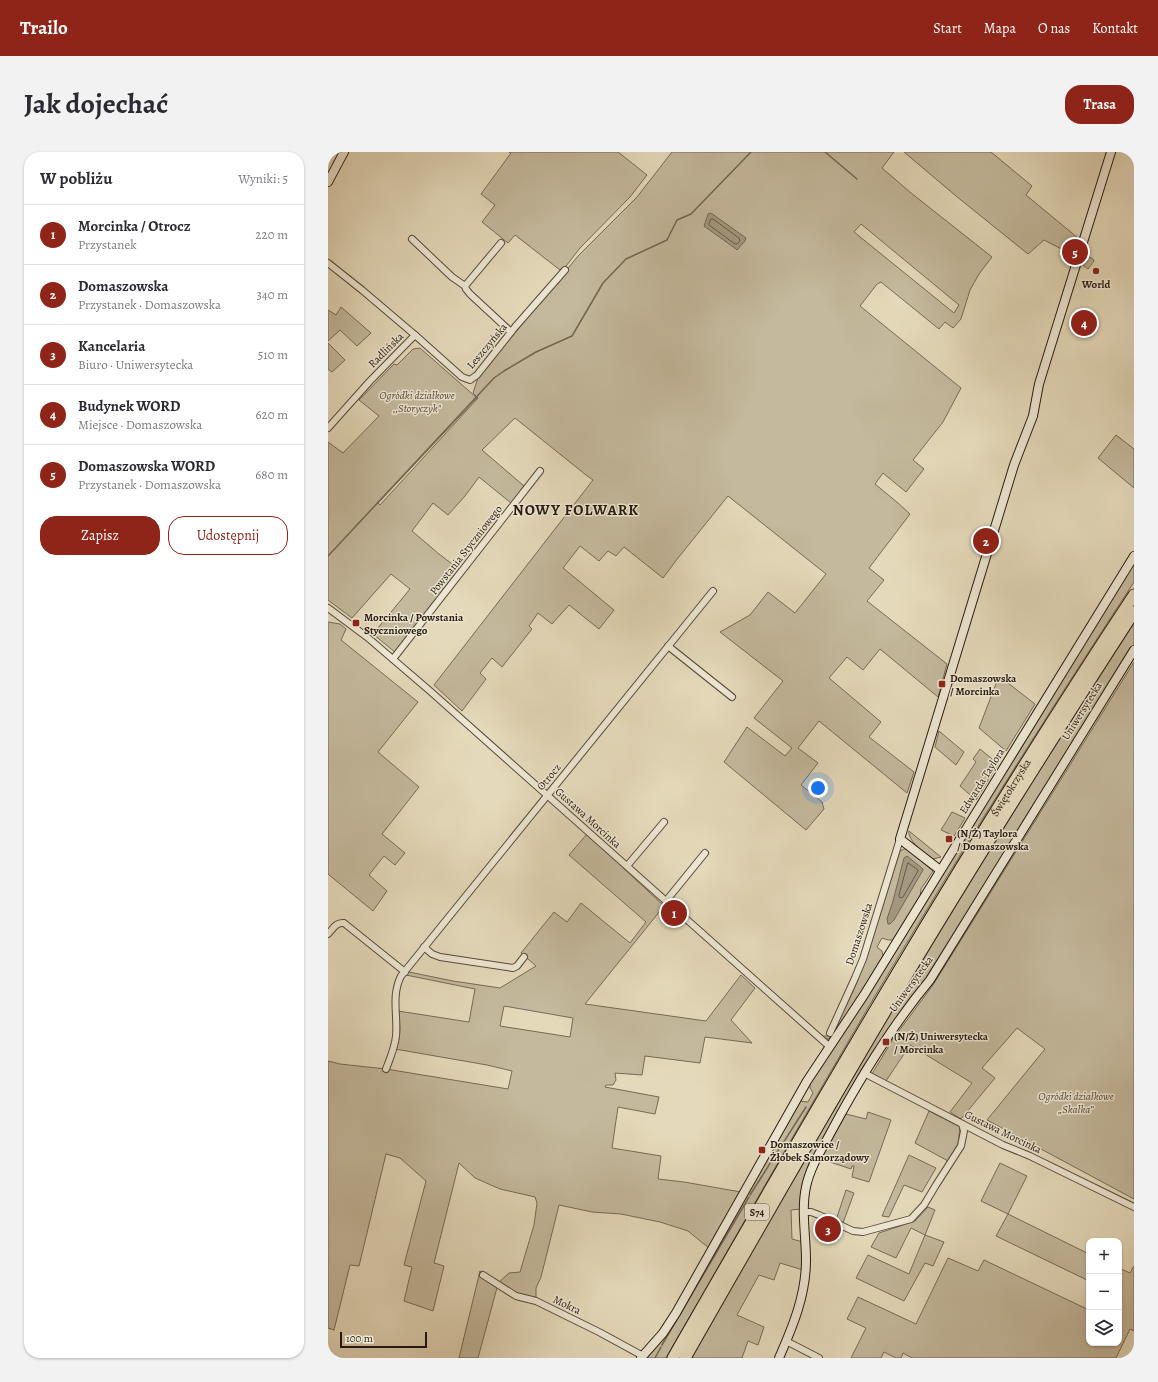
<!DOCTYPE html>
<html lang="pl">
<head>
<meta charset="utf-8">
<style>
	:root { --surface:#fff; --page:#f2f2f3; --text:#2b2b33; --muted:#7c7c81; --line:#e1e1e2; --accent:#8f2418 }
	body { margin:0; font-family:Alegreya,serif; background:var(--page); color:var(--text) }
	.controls { position:absolute; right:12px; bottom:12px; display:grid; overflow:hidden; border-radius:8px; box-shadow:0 1px 3px #0004 }
	.controls button { width:36px; height:36px; display:grid; place-items:center; padding:0; border:0; border-bottom:1px solid var(--line); background:var(--surface); color:var(--text); font:20px sans-serif }
	.scale { position:absolute; left:12px; bottom:10px; width:87px; box-sizing:border-box; padding-left:4px; border:2px solid #271a10; border-top:0; font-size:11px; line-height:14px; white-space:nowrap; color:#271a10; -webkit-text-stroke:3px #ede6d2; paint-order:stroke }
	.you { position:absolute; left:490px; top:636px; width:14px; height:14px; margin:-10px; border:3px solid #fff; border-radius:50%; background:#1a73e8; box-shadow:0 0 0 6px #1a73e833 }
	.badge { display:grid; place-items:center; width:26px; height:26px; border-radius:50%; background:var(--accent); color:#fff; font-size:13px; font-weight:700 }
	.pin { position:absolute; translate:-50% -50%; border:2px solid #fff; box-shadow:0 1px 4px #0006 }
	.list { margin:0; padding:0; list-style:none }
	h2 { display:flex; justify-content:space-between; align-items:center; height:52px; margin:0; padding:0 16px; font-size:17px }
	h2 small { font-size:13px; font-weight:400; color:var(--muted) }
	.list li { display:grid; grid-template-columns:26px 1fr auto; gap:12px; align-items:center; box-sizing:border-box; height:60px; padding:0 16px; border-top:1px solid var(--line) }
	.list b { display:block; font-size:15px; white-space:nowrap }
	.list p { margin:0; font-size:13px; white-space:nowrap; color:var(--muted) }
	.list em { font-size:13px; font-style:normal; color:var(--muted) }
	.actions { display:flex; gap:8px; padding:12px 16px }
	.actions a { flex:1; padding:9px 0; border:1px solid var(--accent); border-radius:16px; text-align:center; font-size:14px; color:var(--accent) }
	.actions .main { background:var(--accent); color:#fff }
	.icon { flex:none; width:22px; height:22px; fill:none; stroke:currentColor; stroke-width:2; stroke-linecap:round; stroke-linejoin:round }
	.map { position:relative; flex:none; width:806px; height:1206px; overflow:hidden; border-radius:16px }
	header { display:flex; align-items:center; gap:24px; box-sizing:border-box; height:56px; padding:0 20px; background:var(--accent); color:#fff }
	header strong { font-size:19px }
	nav { display:flex; gap:22px; margin-inline-start:auto; font-size:14px }
	.intro { display:flex; align-items:center; justify-content:space-between; box-sizing:border-box; height:96px; padding:0 24px }
	h1 { margin:0; font-size:28px }
	.button { padding:10px 18px; border-radius:16px; background:var(--accent); color:#fff; font-size:14px; font-weight:700 }
	main { display:flex; gap:24px; padding:0 24px }
	aside { flex:1; background:var(--surface); border-radius:16px; box-shadow:0 1px 3px #0004 }
	.map>svg:first-child { display:block }
	.green { fill:#c4b99d; stroke:#766a56; fill-rule:evenodd }
	.water { fill:#a49880; stroke:#726653 }
	.lines { fill:none; stroke-linecap:round; stroke-linejoin:round }
	.shore { stroke:#665948; stroke-width:1 }
	.stream { stroke:#726653; stroke-width:1.5 }
	.street-casing { stroke:#564a3a; stroke-width:8 }
	.secondary-casing { stroke:#271a10; stroke-width:10 }
	.highway-casing { stroke:#271a10; stroke-width:13 }
	.street { stroke:#ede6d2; stroke-width:6 }
	.secondary { stroke:#ede6d2; stroke-width:8 }
	.highway { stroke:#e4d9ba; stroke-width:11 }
	.poi-dot { fill:#8f2418; stroke:#ede6d2; stroke-width:1.5 }
	.labels { text-anchor:middle; dominant-baseline:central; stroke-width:3; stroke-linejoin:round; paint-order:stroke }
	.shield { fill:#ede6d2; stroke:#62574a; stroke-width:1 }
	.shield-label { font-size:10px; font-weight:bold; fill:#271a10 }
	.poi-label { font-size:11px; font-weight:bold; fill:#271a10; stroke:#ede6d2; text-anchor:start }
	.street-label { font-size:11px; fill:#271a10; stroke:#ede6d2 }
	.park-label { font-size:11px; font-style:italic; fill:#564a3a; stroke:#ede6d2 }
	.district-label { font-size:15px; font-weight:bold; letter-spacing:1px; fill:#271a10; stroke:#ede6d2 }
</style>
</head>
<body>
<header>
<strong>Trailo</strong>
<nav><a>Start</a><a>Mapa</a><a>O nas</a><a>Kontakt</a></nav>
</header>
<div class="intro"><h1>Jak dojechać</h1><a class="button">Trasa</a></div>
<main>
<aside>
<h2>W pobliżu<small>Wyniki: 5</small></h2>
<ul class="list">
<li><span class="badge">1</span><div><b>Morcinka / Otrocz</b><p>Przystanek</p></div><em>220 m</em></li>
<li><span class="badge">2</span><div><b>Domaszowska</b><p>Przystanek · Domaszowska</p></div><em>340 m</em></li>
<li><span class="badge">3</span><div><b>Kancelaria</b><p>Biuro · Uniwersytecka</p></div><em>510 m</em></li>
<li><span class="badge">4</span><div><b>Budynek WORD</b><p>Miejsce · Domaszowska</p></div><em>620 m</em></li>
<li><span class="badge">5</span><div><b>Domaszowska WORD</b><p>Przystanek · Domaszowska</p></div><em>680 m</em></li>
</ul>
<div class="actions"><a class="main">Zapisz</a><a>Udostępnij</a></div>
</aside>
<div class="map">
<svg width="806" height="1206" viewBox="0 0 806 1206">
	<rect width="100%" height="100%" fill="#e4d9ba"/>
	<filter id="stains"><feTurbulence type="fractalNoise" baseFrequency=".005" numOctaves="4"/><feColorMatrix values="0 0 0 0 .2 0 0 0 0 .09 0 0 0 0 .02 0 0 0 .5 -.17"/></filter>
	<radialGradient id="worn" r=".72"><stop offset=".6" stop-color="#630" stop-opacity="0"/><stop offset="1" stop-color="#630" stop-opacity=".3"/></radialGradient>
	<g class="green">
		<path d="M181 0H290L319 23 302 45 252 96 235 118 234 116 232 118 187 83 180 91 154 70 167 53 153 42 183 1Z"/>
		<path d="M344 0H566L554 16 583 41 664 105 651 122 642 138 633 167 625 176 617 170 611 177 553 130 549 132 532 154 633 236 615 270 585 308 596 317 578 340 555 321 547 332 570 351 582 362 541 416 556 428 539 449 619 512 610 545 552 497 535 518 519 505 501 526 553 570 541 585 586 620 579 641 491 569 470 596 490 611 473 633 494 650 496 657 478 678 396 610 419 575 457 604 464 596 426 566 455 529 392 480 422 463 440 440 467 461 498 422 400 344 350 406 335 426 296 395 288 404 280 399 271 409 252 394 235 416 286 458 271 477 241 453 224 472 210 461 201 474 204 477 174 515 164 506 152 521 158 527 134 559 106 533 265 328 258 323 187 266 154 298 196 334 183 351 151 325 137 344 120 363 105 351 84 379 111 402 132 418 68 501 45 482 82 437 63 422 24 466 0 448V290L15 301 51 264 31 248 66 212 69 213 85 197 92 196 149 246 50 351 52 353 150 246 145 241 150 226 160 214 250 104 309 45ZM533 72 631 153 626 161 526 80Z"/>
		<path d="M576 0H663L704 34 698 43 750 86 745 103 716 88 700 102 628 44Z"/>
		<path d="M759 104 765 107 766 109 760 117 754 112 756 105Z"/>
		<path d="M13 155 43 181 29 194 12 178 0 189V158L8 163Z"/>
		<path d="M0 191 17 208 4 220 0 217Z"/>
		<path d="M788 283 806 297V336L770 306Z"/>
		<path d="M806 410V430C702 589 601 750 506 914 449 1011 394 1109 338 1206H316L334 1186 471 949 480 950 485 941 482 936V931L515 882Z"/>
		<path d="M806 468V494L718 633 600 825 567 868 534 916 481 1012 474 1032 473 1057 463 1058 464 1087 475 1090V1118L452 1111 446 1128 431 1123 409 1163 436 1175 430 1193 420 1189 414 1206H362C434 1079 506 952 581 828 654 707 730 588 806 468Z"/>
		<path d="M0 470 12 472 18 477 13 488 90 550 50 600 91 635 54 682 77 701 67 713 56 704 41 723 59 739 45 759 0 722Z"/>
		<path d="M806 510V1047L659 968 717 897 689 876 654 916 667 926 633 967 622 960 644 931 582 893 558 929 544 922 565 887 605 833Z"/>
		<path d="M671 524 707 552 678 599 651 576Z"/>
		<path d="M611 579 636 600 628 613 607 595Z"/>
		<path d="M652 597 670 612 648 648 632 634 648 610 645 607Z"/>
		<path d="M624 660 637 666 626 684 613 678Z"/>
		<path d="M581 679 613 705 605 707C597 702 579 688 581 679Z"/>
		<path d="M259 682 336 754 257 852 378 869 413 823 427 836 403 868 424 891 377 885 372 911 317 904 314 923 287 921 288 928 285 933H278L277 935 331 945 327 962 290 955 284 996 333 1004 330 1027 356 1030 413 1040 382 1097 360 1079 332 1070 293 1062 264 1060 231 1053 213 1125 208 1136V1149H204L170 1132 150 1206H131L152 1119 155 1123 170 1131 181 1121 192 1120 206 1073 209 1051 207 1045 172 1037 147 1026 131 1011 106 1111 116 1114 105 1159 76 1149 84 1115 76 1113 98 1029 72 1006 58 1002 31 1114 22 1113 6 1178 0 1176V909L12 912 58 917 180 937 184 919 159 913 67 897C74 883 72 874 70 859L141 870 147 837 78 823 81 820 125 829 172 836 208 814 193 801 226 760 239 770 253 751 302 791 318 770 241 703ZM176 854 245 866 242 885 172 874Z"/>
		<path d="M578 696 605 719 593 737 592 745 568 785 565 788H560L554 786 549 795 554 799 555 804 514 872 503 887 495 886 492 884H502L505 880C515 860 526 840 533 818 548 779 559 739 572 699Z"/>
		<path d="M601 959 632 975 630 992 620 1009 587 991Z"/>
		<path d="M540 960 563 968 541 1030 524 1025 526 1014H524L523 1017 493 1007 518 962 538 967Z"/>
		<path d="M581 1003 608 1016 594 1040 576 1033 561 1065 554 1064Z"/>
		<path d="M672 1011 699 1024 680 1062 761 1102V1129L668 1084 680 1062 653 1049Z"/>
		<path d="M518 1038 526 1041 515 1071 508 1068Z"/>
		<path d="M600 1055 607 1058 597 1083 616 1090 605 1114 597 1111 576 1149 528 1126 540 1103 581 1122 597 1083 583 1076 568 1106 543 1095 551 1081 587 1069Z"/>
		<path d="M620 1106 650 1119 656 1108 761 1158V1191H791V1153L794 1145 791 1144V1116L802 1121 806 1114V1179L802 1177 788 1206H584L575 1201 573 1206H568L556 1200 553 1206H523L538 1176 519 1167 530 1145 588 1172Z"/>
	</g>
	<g class="water">
		<path d="M383 61 418 86 417 89 409 98 408 97 376 74 380 62Z"/>
		<path d="M579 704 595 717V718L566 768 562 772H560L559 767 565 749 576 706Z"/>
	</g>
	<g class="lines">
		<g class="shore">
			<path d="M383 67H385L411 86 412 89 409 92H407L381 73Z"/>
			<path d="M580 711 589 717 590 719 575 745 572 746 571 744Z"/>
		</g>
		<g class="stream">
			<path d="M497 0 529 27"/>
			<path d="M0 404 166 226 176 219 208 200 244 184 275 131 298 107 339 88 349 68 363 62 423 0"/>
			<path d="M422 1043 478 955"/>
			<path d="M334 1193 421 1045"/>
			<path d="M327 1206 333 1195"/>
		</g>
		<g class="street-casing">
			<g id="street">
				<path d="M84 87 124 125 137 134"/>
				<path d="M173 91 137 134 138 137 142 142 183 180"/>
				<path d="M0 111 34 138 87 183 42 229 0 276"/>
				<path d="M87 183 134 225 142 228 149 223 187 175 237 118"/>
				<path d="M0 456 39 485 102 539 502 895"/>
				<path d="M340 494 404 545"/>
				<path d="M65 507 212 319"/>
				<path d="M299 714 336 670"/>
				<path d="M338 749 377 701"/>
				<path d="M0 782C5 777 8 770 16 771L77 820"/>
				<path d="M96 795 104 802 112 805 185 816 189 814 196 805"/>
				<path d="M502 881 527 826 535 807 572 687"/>
				<path d="M58 917C62 907 67 895 68 884 70 863 63 844 73 824L385 439"/>
				<path d="M536 921 675 993 702 1004 806 1055"/>
				<path d="M476 1060H483L491 1063 525 1079 535 1080 583 1067 596 1053 608 1033 633 994 636 979 634 972"/>
				<path d="M155 1123 188 1144 208 1149 271 1180 315 1204"/>
				<path d="M458 1189 491 1206"/>
			</g>
		</g>
		<g class="secondary-casing">
			<g id="secondary">
				<path d="M0 30 16 0"/>
				<path d="M612 718 572 687 686 313 705 264 711 232 783 0"/>
				<path d="M313 1206 335 1181 348 1161 479 929 536 843 806 404"/>
				<path d="M451 1206C465 1174 478 1143 478 1108 478 1084 473 1058 478 1035 482 1015 494 997 503 980 532 926 563 875 602 828L806 498"/>
			</g>
		</g>
		<g class="highway-casing">
			<g id="highway">
				<path id="s1" d="M345 1206C493 948 642 691 806 443"/>
				<path d="M357 1206C428 1081 500 955 574 831 649 706 727 582 806 460"/>
			</g>
		</g>
		<use href="#street" class="street"/>
		<use href="#secondary" class="secondary"/>
		<use href="#highway" class="highway"/>
	</g>
	<g class="poi-dot">
		<circle cx="768" cy="119" r="4"/>
		<rect x="24" y="467" width="8" height="8" rx="2"/>
		<rect x="610" y="528" width="8" height="8" rx="2"/>
		<rect x="617" y="683" width="8" height="8" rx="2"/>
		<rect x="554" y="886" width="8" height="8" rx="2"/>
		<rect x="430" y="994" width="8" height="8" rx="2"/>
	</g>
	<g class="labels">
		<rect class="shield" x="417" y="1052" width="24" height="16" rx="3"/>
		<g class="shield-label">
			<text x="429" y="1060">S74</text>
		</g>
		<g class="poi-label">
			<text x="768" y="132" text-anchor="middle">World</text>
			<text x="36" y="465">Morcinka / Powstania<tspan x="36" dy="13">Styczniowego</tspan></text>
			<text x="622" y="526">Domaszowska<tspan x="622" dy="13">/ Morcinka</tspan></text>
			<text x="629" y="681">(N/Ż) Taylora<tspan x="629" dy="13">/ Domaszowska</tspan></text>
			<text x="566" y="884">(N/Ż) Uniwersytecka<tspan x="566" dy="13">/ Morcinka</tspan></text>
			<text x="442" y="992">Domaszowice /<tspan x="442" dy="13">Żłobek Samorządowy</tspan></text>
		</g>
		<g class="street-label">
			<text transform="translate(159 194) rotate(-50)">Leszczyńska</text>
			<text transform="translate(58 198) rotate(-45)">Radlińska</text>
			<text transform="translate(138 398) rotate(-52)">Powstania Styczniowego</text>
			<text transform="translate(754 559) rotate(-58)">Uniwersytecka</text>
			<text transform="translate(221 625) rotate(-51)">Otrocz</text>
			<text transform="translate(654 629) rotate(-58)">Edwarda Taylora</text>
			<text stroke="none"><textPath href="#s1" startOffset="663">Świętokrzyska</textPath></text>
			<text transform="translate(260 666) rotate(42)">Gustawa Morcinka</text>
			<text transform="translate(531 782) rotate(-72)">Domaszowska</text>
			<text transform="translate(583 832) rotate(-54)">Uniwersytecka</text>
			<text transform="translate(675 980) rotate(26)">Gustawa Morcinka</text>
			<text transform="translate(239 1153) rotate(26)">Mokra</text>
		</g>
		<g class="park-label">
			<text x="89" y="243">Ogródki działkowe<tspan x="89" dy="13">,,Storyczyk"</tspan></text>
			<text x="748" y="944">Ogródki działkowe<tspan x="748" dy="13">„Skałka”</tspan></text>
		</g>
		<g class="district-label">
			<text x="248" y="358">NOWY FOLWARK</text>
		</g>
	</g>
	<rect width="100%" height="100%" filter="url(#stains)"/>
	<rect width="100%" height="100%" fill="url(#worn)"/>
</svg>
<div class="controls">
<button>+</button>
<button>−</button>
<button><svg class="icon" aria-label="layers" viewBox="0 0 24 24"><path d="M12 4l9 5-9 5-9-5zM3 14l9 5 9-5"/></svg></button>
</div>
<div class="scale">100 m</div>
<div class="you"></div>
<div class="pin badge" style="left:346px;top:761px">1</div>
<div class="pin badge" style="left:658px;top:389px">2</div>
<div class="pin badge" style="left:500px;top:1077px">3</div>
<div class="pin badge" style="left:756px;top:171px">4</div>
<div class="pin badge" style="left:747px;top:100px">5</div>
</div>
</main>
</body>
</html>
